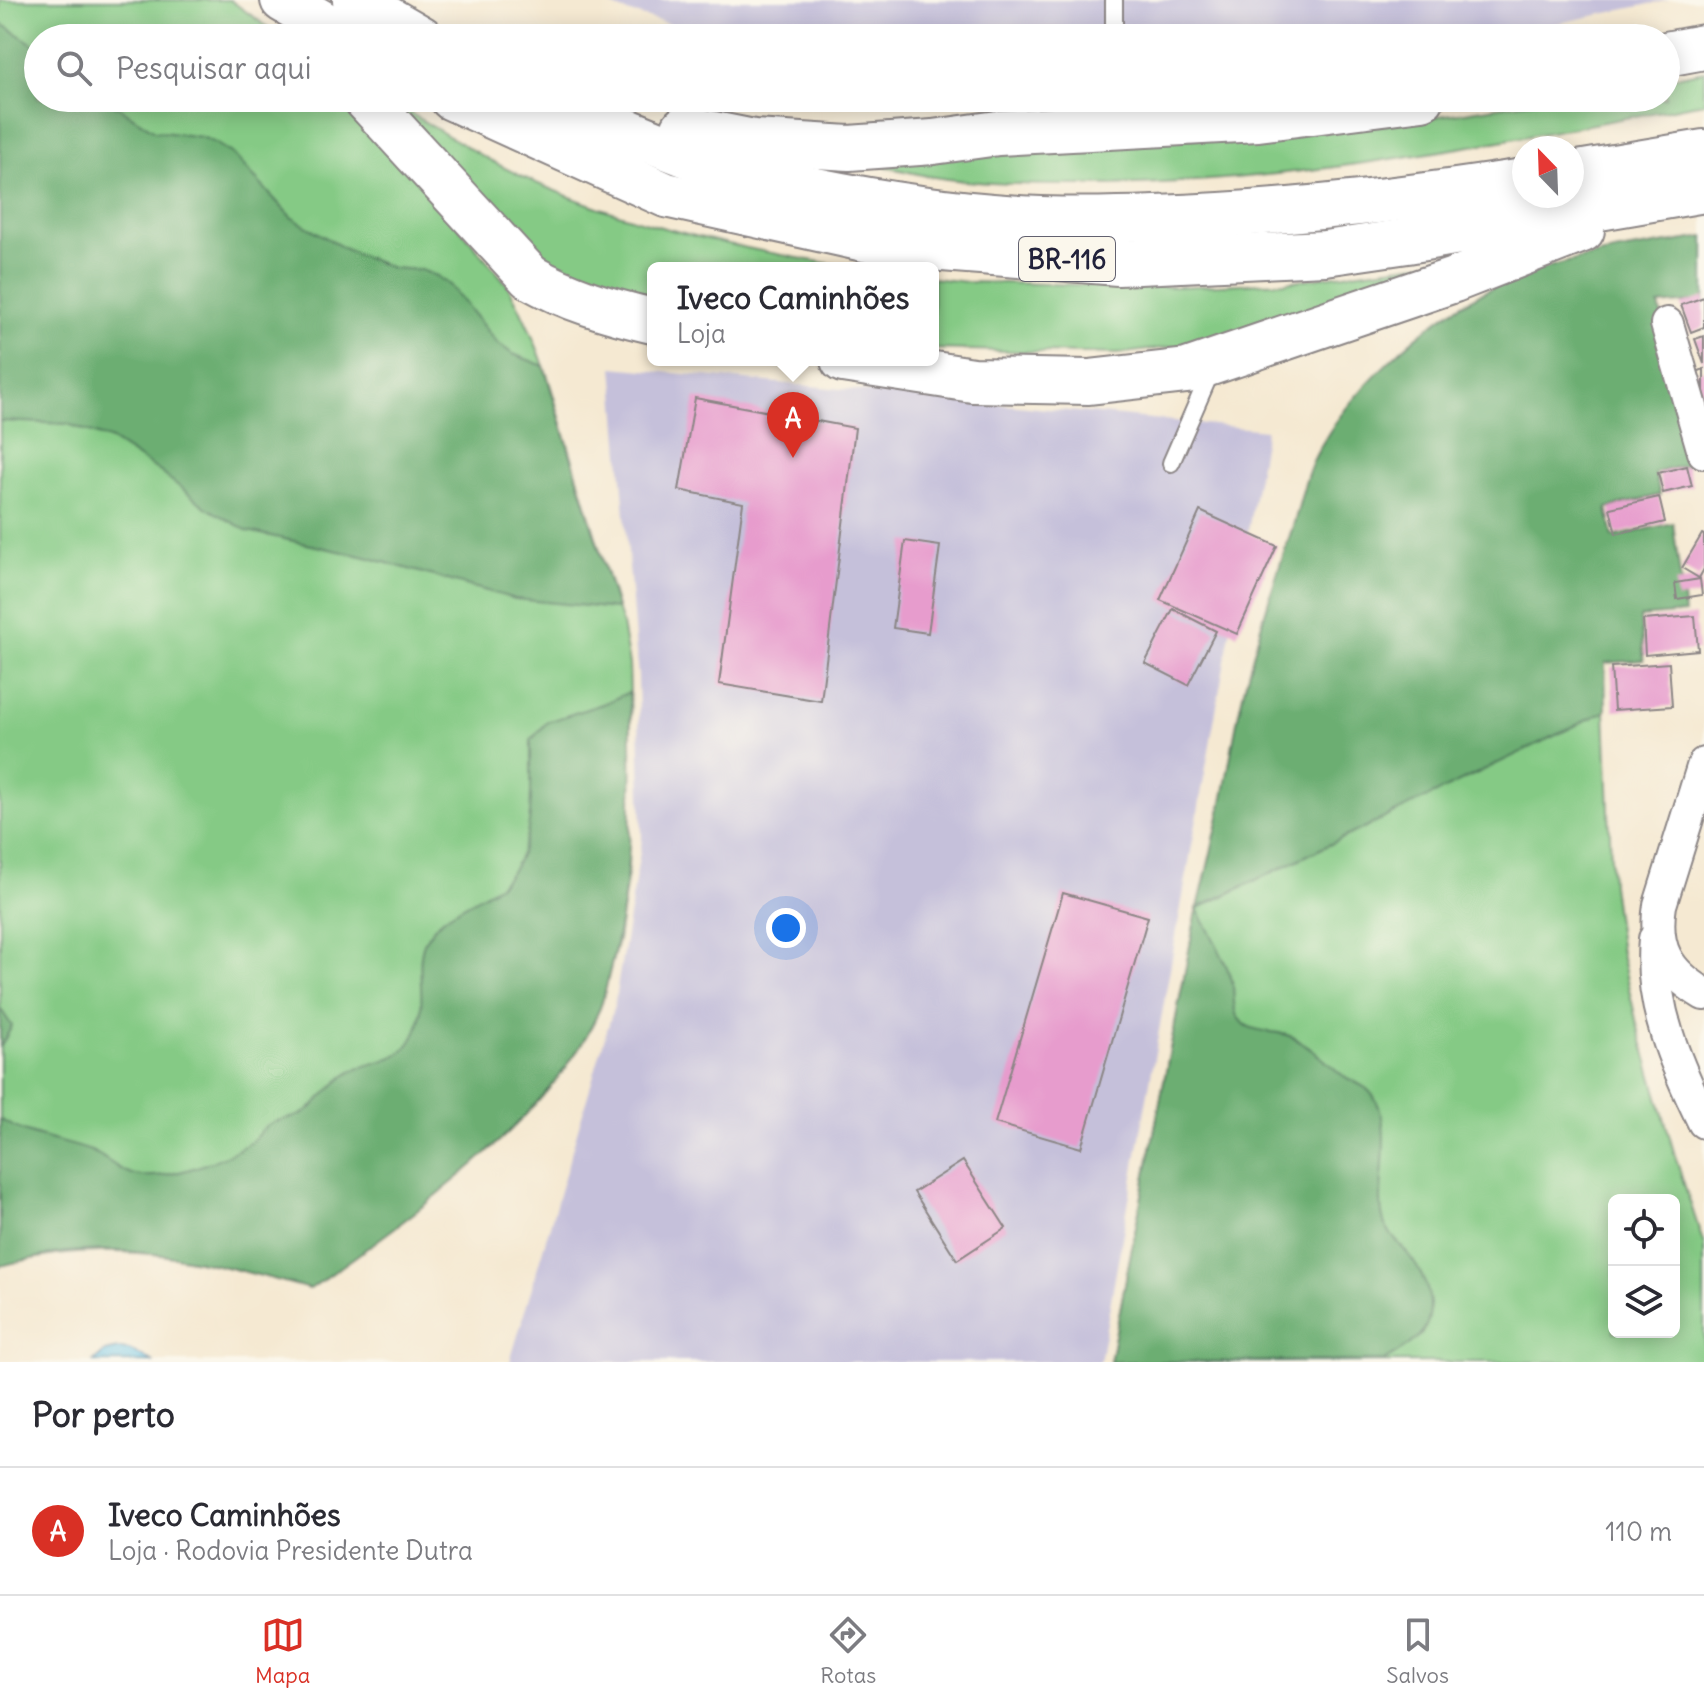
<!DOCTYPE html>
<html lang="pt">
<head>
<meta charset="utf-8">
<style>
	:root { --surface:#fff; --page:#f2f2f3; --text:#2b2b33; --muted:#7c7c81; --line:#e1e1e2; --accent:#d93025 }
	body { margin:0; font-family:Delius,sans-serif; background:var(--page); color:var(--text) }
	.controls { position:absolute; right:24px; bottom:24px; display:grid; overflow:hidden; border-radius:12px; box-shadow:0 4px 20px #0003 }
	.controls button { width:72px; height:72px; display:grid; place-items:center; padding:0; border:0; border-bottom:2px solid var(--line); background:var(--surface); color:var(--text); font:40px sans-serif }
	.compass { position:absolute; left:1512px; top:136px; width:72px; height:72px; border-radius:50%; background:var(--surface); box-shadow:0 4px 20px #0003; rotate:337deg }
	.you { position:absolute; left:786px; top:928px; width:28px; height:28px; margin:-20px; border:6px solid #fff; border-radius:50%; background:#1a73e8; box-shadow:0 0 0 12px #1a73e833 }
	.badge { display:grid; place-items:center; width:52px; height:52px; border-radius:50%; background:var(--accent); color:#fff; font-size:26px; font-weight:700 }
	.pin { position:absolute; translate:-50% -66px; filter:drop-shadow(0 2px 4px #0008) }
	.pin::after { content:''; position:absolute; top:42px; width:28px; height:24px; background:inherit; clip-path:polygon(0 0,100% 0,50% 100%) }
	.popup { position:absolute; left:647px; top:262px; width:292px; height:104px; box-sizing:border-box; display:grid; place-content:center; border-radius:12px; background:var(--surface); filter:drop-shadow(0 2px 6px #0005); font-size:26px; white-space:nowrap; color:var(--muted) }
	.popup b { font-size:30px; color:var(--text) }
	.popup::after { content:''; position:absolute; left:50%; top:100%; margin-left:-16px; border:16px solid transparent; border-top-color:var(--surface) }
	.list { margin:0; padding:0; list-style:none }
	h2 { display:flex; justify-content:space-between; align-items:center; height:104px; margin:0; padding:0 32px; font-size:34px }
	h2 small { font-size:26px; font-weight:400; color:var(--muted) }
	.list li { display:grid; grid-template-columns:52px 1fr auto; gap:24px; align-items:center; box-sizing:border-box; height:128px; padding:0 32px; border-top:2px solid var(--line) }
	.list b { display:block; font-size:30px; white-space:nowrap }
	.list p { margin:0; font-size:26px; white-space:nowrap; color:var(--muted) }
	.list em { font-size:26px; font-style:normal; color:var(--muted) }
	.icon { flex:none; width:44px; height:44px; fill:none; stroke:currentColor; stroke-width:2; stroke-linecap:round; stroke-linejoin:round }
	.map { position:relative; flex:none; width:1704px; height:1362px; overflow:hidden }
	.search { position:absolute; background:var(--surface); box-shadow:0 4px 20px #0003; left:24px; right:24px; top:24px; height:88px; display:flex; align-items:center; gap:20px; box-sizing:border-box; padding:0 28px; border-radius:44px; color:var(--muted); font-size:30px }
	.sheet { height:232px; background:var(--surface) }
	nav { display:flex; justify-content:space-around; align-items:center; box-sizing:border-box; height:112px; border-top:2px solid var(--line); background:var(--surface); font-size:22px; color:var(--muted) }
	nav a { display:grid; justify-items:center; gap:4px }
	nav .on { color:var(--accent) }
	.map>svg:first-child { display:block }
	.industrial { fill:#c5c0da }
	.green { fill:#85ca85; stroke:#547660; stroke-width:2; fill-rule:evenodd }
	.forest { fill:#6cae72; stroke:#476856; stroke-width:2 }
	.water { fill:#68c3e6; stroke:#457290; stroke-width:2 }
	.building { fill:#e79ccd }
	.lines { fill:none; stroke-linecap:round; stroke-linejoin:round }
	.lane-casing { stroke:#8c8686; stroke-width:20 }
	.street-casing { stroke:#8c8686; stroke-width:36 }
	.highway-casing { stroke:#8c8686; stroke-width:48 }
	.lane { stroke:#fff; stroke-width:16 }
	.street { stroke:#fff; stroke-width:32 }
	.highway { stroke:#fff; stroke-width:44 }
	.labels { text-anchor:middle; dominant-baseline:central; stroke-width:7; stroke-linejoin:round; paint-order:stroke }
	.shield { fill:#fbf7ec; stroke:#636270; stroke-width:2 }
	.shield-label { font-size:26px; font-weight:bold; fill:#22223b }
</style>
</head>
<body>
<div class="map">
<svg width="1704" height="1362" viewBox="0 0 1704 1362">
	<rect width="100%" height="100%" fill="#fbf7ec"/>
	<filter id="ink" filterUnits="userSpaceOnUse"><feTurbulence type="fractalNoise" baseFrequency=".0125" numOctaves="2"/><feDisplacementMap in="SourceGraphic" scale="16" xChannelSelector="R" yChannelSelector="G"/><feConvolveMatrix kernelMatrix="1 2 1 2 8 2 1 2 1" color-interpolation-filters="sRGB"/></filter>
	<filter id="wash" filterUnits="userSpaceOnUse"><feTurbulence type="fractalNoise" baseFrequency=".006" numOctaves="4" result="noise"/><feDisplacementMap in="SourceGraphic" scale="32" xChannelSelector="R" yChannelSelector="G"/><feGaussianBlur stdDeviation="1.8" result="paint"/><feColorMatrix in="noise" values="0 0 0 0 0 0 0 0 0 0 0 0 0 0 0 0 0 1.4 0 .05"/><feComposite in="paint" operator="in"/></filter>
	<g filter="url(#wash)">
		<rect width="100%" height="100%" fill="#f5e9d2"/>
		<g class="industrial">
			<path d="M598 0H1669L1488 38H717L624 11Z"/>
			<path d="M613 367 1266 430 1100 1362H510L614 1006 642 840 638 677Z"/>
		</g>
		<g class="green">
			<path d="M0 0H230L283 38H38V98H349L507 284C524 314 537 345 548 377L622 624 629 664 631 723 628 873 618 940 600 1008 566 1068 500 1139 457 1178 310 1289C201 1259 113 1235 0 1266Z"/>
			<path d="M1704 71V103C1502 141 1297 184 1090 185 1036 185 980 185 927 176 903 171 879 165 855 160L1383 125 1553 98H1666V79Z"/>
			<path d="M387 99C440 130 491 165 548 188 646 229 750 251 855 268H653V302L548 270Z"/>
			<path d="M1469 257 1203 343 1117 354 933 349V278L967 282 1174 287 1286 282Z"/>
			<path d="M1605 711 1612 885 1621 954 1637 1024 1676 1159 1704 1245V1362H1110L1197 909ZM1614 1200H1674V1332H1614Z"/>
		</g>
		<g class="forest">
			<path d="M0 23 38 47V98H104L155 131 202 137 213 142 233 154 291 217 349 251 392 268 421 270 437 276 450 285 496 342 513 354 544 366 617 609 515 599 366 557 248 531 207 508 159 471 111 440 68 424 0 421Z"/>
			<path d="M1704 237V301L1659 305 1697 462 1655 473 1660 495 1607 508 1613 537 1673 523 1685 613 1640 617 1644 660 1605 663 1606 711 1198 908C1206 874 1214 841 1221 807 1229 770 1234 731 1243 694 1256 639 1273 585 1291 532 1300 507 1303 480 1315 457 1347 392 1427 318 1492 288 1559 257 1632 249 1704 237Z"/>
			<path d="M629 692C634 784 633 879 610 969 607 982 605 997 599 1010 555 1117 403 1223 310 1289 230 1267 151 1244 67 1252 45 1255 22 1261 0 1266V1119C28 1137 60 1140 91 1151 108 1158 121 1174 140 1176 172 1179 223 1160 249 1143 256 1139 260 1131 266 1126 279 1117 297 1121 311 1108 323 1097 332 1085 346 1075 365 1061 395 1064 410 1043 434 1008 410 966 427 937 440 916 459 909 479 897 486 893 494 889 500 884 539 849 530 787 531 740L547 722 605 703Z"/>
			<path d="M1197 909C1210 932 1223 955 1232 980 1235 991 1232 1007 1237 1016 1249 1036 1275 1028 1292 1037 1310 1046 1325 1061 1341 1074 1349 1080 1359 1083 1367 1089 1401 1119 1371 1192 1385 1225 1391 1237 1399 1243 1407 1253 1422 1271 1435 1297 1428 1321 1422 1340 1400 1351 1384 1361L1110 1362Z"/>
			<path d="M0 1008 12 1026 0 1048Z"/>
		</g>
		<path class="water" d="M119 1349 129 1350 154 1362H93L105 1352Z"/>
		<g id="blocks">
			<g class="building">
				<path d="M1704 297V327L1691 332 1681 305Z"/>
				<path d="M1704 336V364L1695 339Z"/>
				<path d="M1704 369V403L1694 373Z"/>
				<path d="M695 398 855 428 821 701 719 684 743 503 679 490Z"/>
				<path d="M1687 466 1692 486 1663 493 1658 473Z"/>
				<path d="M1659 497 1665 522 1616 534 1610 508Z"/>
				<path d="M1200 511 1277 546 1237 634 1160 600Z"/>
				<path d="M1702 534 1704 535V569L1699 578 1682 568Z"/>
				<path d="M905 541 940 546 928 633 893 628Z"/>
				<path d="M1700 579 1702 595 1677 599 1675 583Z"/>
				<path d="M1173 609 1216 631 1188 685 1145 663Z"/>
				<path d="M1695 616 1698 650 1645 655 1643 620Z"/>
				<path d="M1669 663 1672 706 1614 710 1611 667Z"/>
				<path d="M1063 893 1148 917 1081 1148 995 1123Z"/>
				<path d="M963 1161 1006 1228 957 1260 914 1192Z"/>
			</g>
		</g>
	</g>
	<g filter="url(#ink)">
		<use href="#blocks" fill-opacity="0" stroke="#8c8686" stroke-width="2"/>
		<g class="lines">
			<g class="lane-casing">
				<g id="lane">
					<path d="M1114 38V0"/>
					<path d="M1113 126V98"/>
					<path d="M1171 463 1212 369"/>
				</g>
			</g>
			<g class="street-casing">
				<g id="street">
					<path d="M1667 324 1704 452"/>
					<path d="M1704 764 1660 905C1653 948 1667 972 1704 994"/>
					<path d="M1655 939C1649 1004 1676 1065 1704 1122"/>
				</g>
			</g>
			<g class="highway-casing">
				<g id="highway">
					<path d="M283 0 348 38"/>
					<path d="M355 0 421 38"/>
					<path d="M1666 54 1704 47"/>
					<path d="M365 98 530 277C569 299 609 311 653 321"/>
					<path d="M452 98 666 195 891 245 1118 263 1325 253 1407 241 1704 190"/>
					<path d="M549 98C625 129 701 166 782 183 851 198 922 210 992 216 1046 221 1102 220 1156 218 1280 214 1402 200 1524 181"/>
					<path d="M684 128 754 142 849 148 933 142 998 133 1258 119 1422 98"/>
					<path d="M1572 174 1704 152"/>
					<path d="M843 360 973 380 1089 382 1187 371 1454 280 1582 230"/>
				</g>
			</g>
			<use href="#lane" class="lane"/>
			<use href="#street" class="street"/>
			<use href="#highway" class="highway"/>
		</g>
	</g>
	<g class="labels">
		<rect class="shield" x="1019" y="237" width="96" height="44" rx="6"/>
		<g class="shield-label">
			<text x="1067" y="259">BR-116</text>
		</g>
	</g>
</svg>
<div class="controls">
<button><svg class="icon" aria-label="locate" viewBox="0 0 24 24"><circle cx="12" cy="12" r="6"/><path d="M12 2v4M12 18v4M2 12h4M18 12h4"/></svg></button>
<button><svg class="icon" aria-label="layers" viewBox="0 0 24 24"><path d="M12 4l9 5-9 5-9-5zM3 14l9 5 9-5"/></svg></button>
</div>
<svg class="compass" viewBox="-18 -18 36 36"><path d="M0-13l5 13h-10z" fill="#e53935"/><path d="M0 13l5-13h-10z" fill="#7c7c81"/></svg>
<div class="you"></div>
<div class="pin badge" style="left:793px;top:458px">A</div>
<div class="popup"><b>Iveco Caminhões</b>Loja</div>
<div class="search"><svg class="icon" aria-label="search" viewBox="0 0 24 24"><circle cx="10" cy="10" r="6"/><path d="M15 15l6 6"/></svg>Pesquisar aqui</div>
</div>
<section class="sheet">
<h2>Por perto<small></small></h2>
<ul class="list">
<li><span class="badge">A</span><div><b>Iveco Caminhões</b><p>Loja · Rodovia Presidente Dutra</p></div><em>110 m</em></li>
</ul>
</section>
<nav>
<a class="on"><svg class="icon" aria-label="map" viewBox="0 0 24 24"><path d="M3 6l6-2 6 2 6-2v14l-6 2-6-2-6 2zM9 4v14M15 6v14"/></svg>Mapa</a>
<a><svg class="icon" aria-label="directions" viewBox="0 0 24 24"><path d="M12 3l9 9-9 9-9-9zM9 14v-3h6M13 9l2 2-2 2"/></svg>Rotas</a>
<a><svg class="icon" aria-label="saved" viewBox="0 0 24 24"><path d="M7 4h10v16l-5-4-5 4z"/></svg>Salvos</a>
</nav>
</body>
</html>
